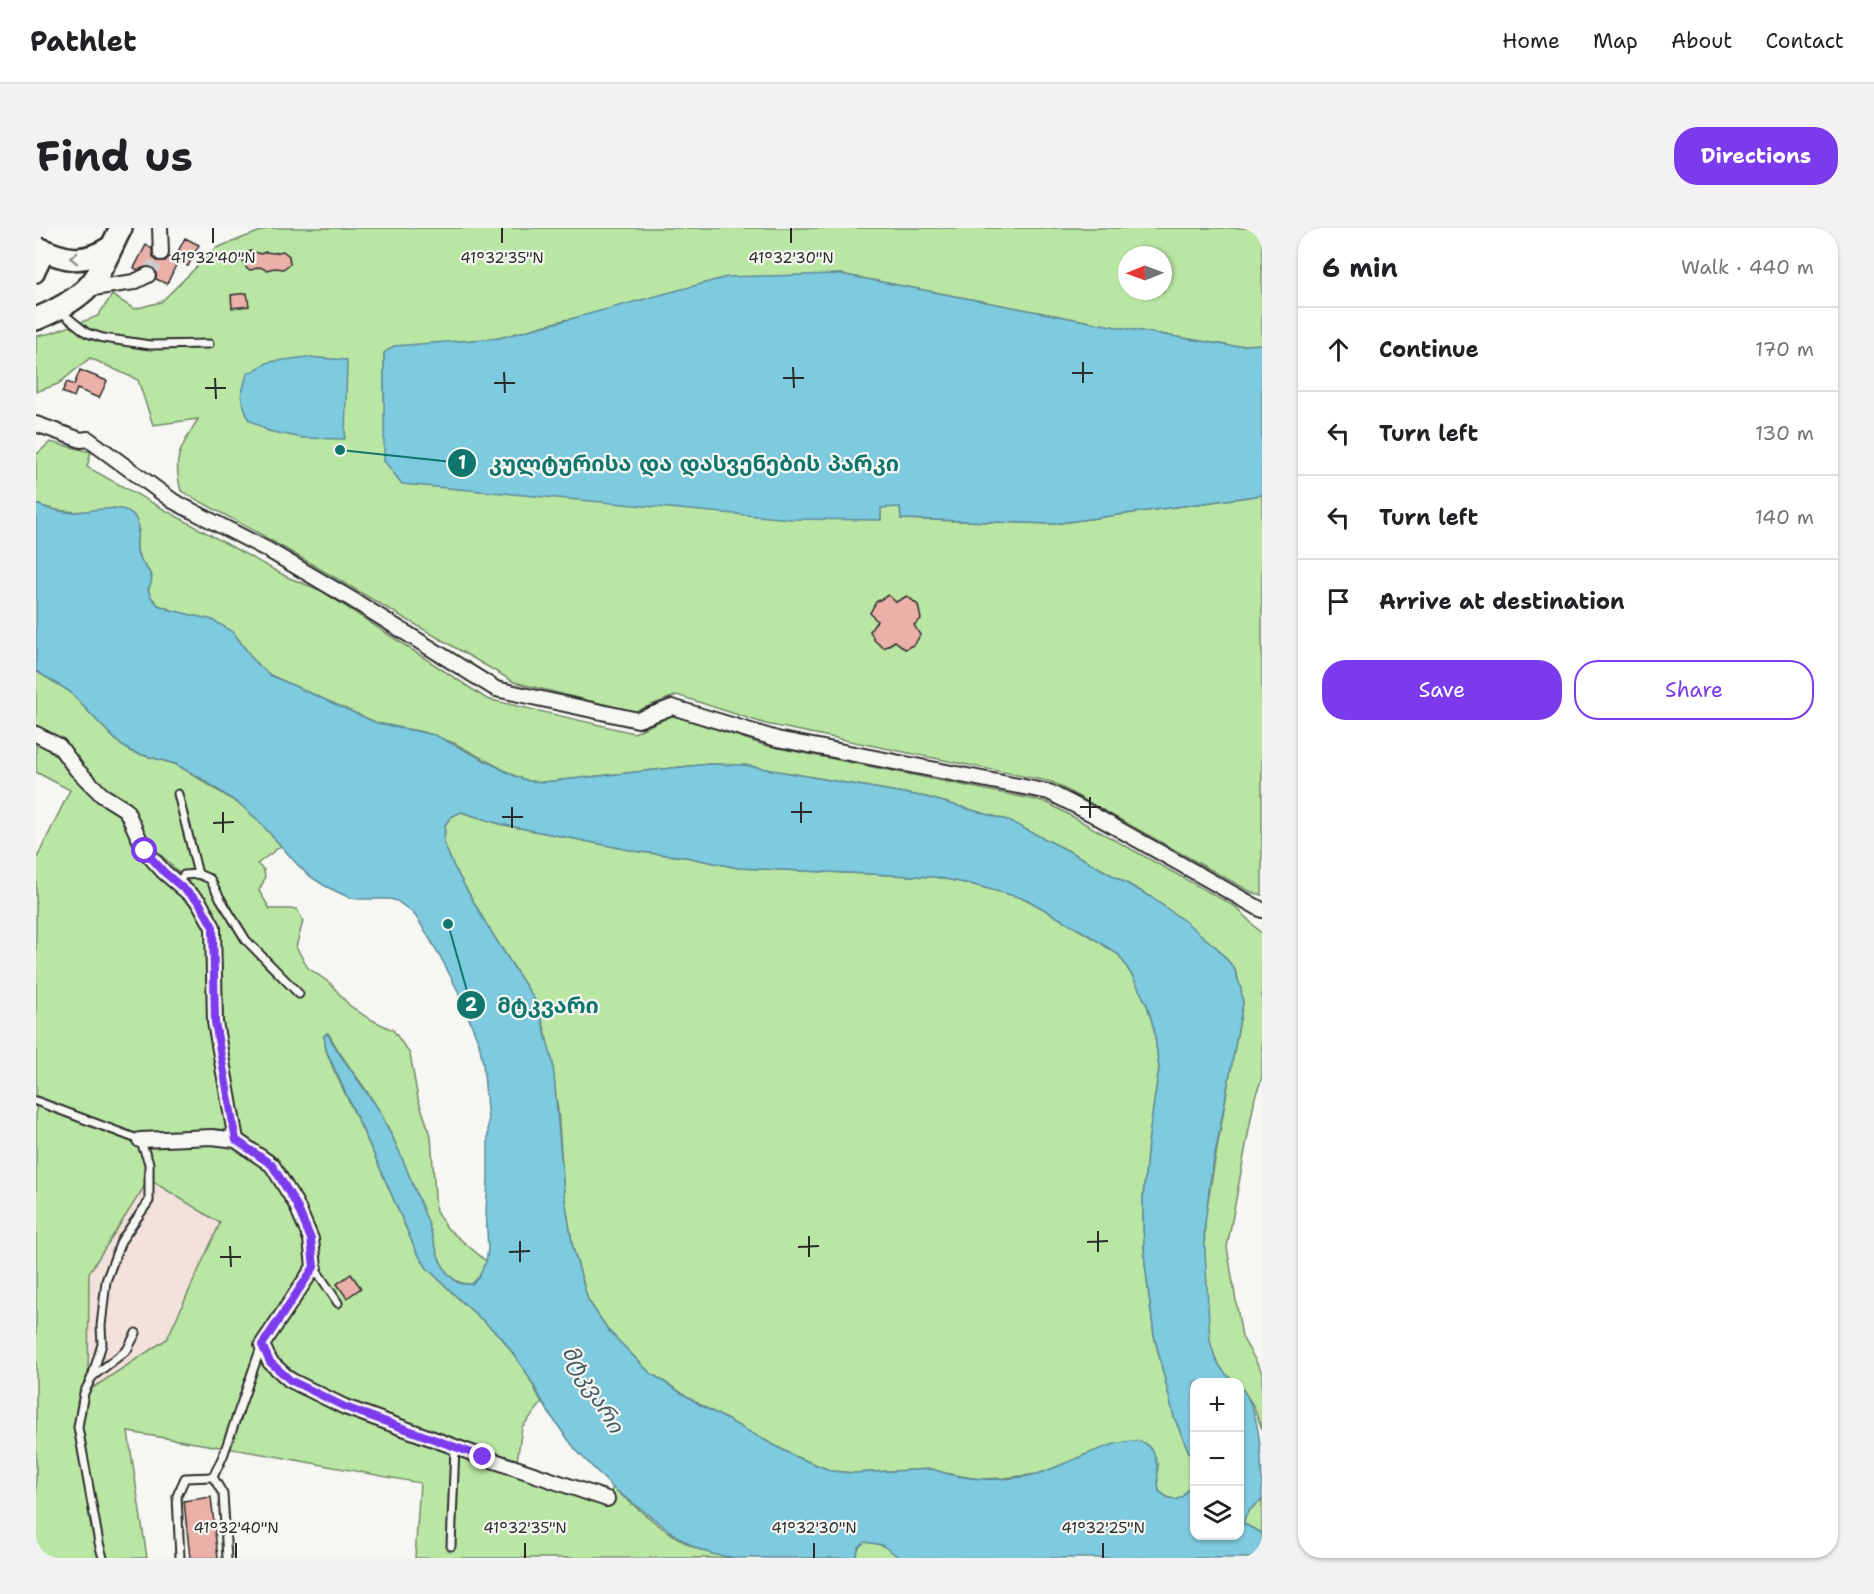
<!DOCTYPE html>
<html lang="en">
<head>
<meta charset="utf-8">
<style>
	:root { --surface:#fff; --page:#f2f2f2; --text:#202124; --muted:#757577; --line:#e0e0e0; --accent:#7c3aed }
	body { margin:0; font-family:"Shantell Sans","Noto Sans Georgian",sans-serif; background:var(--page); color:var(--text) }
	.controls { position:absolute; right:18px; bottom:18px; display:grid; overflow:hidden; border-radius:12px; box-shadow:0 2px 4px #0004 }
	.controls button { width:54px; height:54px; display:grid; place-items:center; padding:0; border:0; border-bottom:2px solid var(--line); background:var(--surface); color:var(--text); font:30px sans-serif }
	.compass { position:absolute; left:1082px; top:18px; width:54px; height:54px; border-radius:50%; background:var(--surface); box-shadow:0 2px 4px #0004; rotate:269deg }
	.stop { position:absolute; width:18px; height:18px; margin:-14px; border:4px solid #7c3aed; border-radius:50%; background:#fff }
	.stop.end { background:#7c3aed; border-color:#fff; box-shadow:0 2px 6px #0008 }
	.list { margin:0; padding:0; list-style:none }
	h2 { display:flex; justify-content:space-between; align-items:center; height:78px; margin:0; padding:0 24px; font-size:26px }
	h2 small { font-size:20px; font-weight:400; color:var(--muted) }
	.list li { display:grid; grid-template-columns:39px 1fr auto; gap:18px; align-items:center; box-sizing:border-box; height:84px; padding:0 24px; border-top:2px solid var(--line) }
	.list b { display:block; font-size:22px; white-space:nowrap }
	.list em { font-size:20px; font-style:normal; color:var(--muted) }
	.actions { display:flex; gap:12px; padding:18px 24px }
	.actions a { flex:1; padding:14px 0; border:2px solid var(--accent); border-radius:24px; text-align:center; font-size:21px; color:var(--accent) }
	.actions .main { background:var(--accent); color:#fff }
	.icon { flex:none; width:33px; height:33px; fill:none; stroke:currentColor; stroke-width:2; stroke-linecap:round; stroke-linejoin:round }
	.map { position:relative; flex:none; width:1226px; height:1330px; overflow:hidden; border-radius:24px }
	header { display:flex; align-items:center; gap:36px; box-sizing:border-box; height:84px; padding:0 30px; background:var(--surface); border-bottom:2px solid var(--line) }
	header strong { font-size:28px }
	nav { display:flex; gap:33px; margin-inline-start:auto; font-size:21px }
	.intro { display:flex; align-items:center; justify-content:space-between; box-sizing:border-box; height:144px; padding:0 36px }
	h1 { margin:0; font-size:42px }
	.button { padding:15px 27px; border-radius:24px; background:var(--accent); color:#fff; font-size:21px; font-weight:700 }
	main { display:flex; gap:36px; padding:0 36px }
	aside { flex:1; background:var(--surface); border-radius:24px; box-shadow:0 2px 4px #0004 }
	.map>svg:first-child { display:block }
	.built { fill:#f3e1dc }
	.green { fill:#bae6a4; stroke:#728868; stroke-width:1.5; fill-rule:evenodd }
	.water { fill:#7ecade; stroke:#5d8a96; stroke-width:1.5; fill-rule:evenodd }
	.building { fill:#ebb0a8; stroke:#2b2b2b; stroke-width:1.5 }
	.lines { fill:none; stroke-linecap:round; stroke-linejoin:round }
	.street-tunnel { stroke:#cdcdca; stroke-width:14; stroke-dasharray:14 7; stroke-linecap:butt }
	.lane-casing { stroke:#2b2b2b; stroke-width:11 }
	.street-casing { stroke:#2b2b2b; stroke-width:18 }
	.primary-casing { stroke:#2b2b2b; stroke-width:26 }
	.lane { stroke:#f6f6f2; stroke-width:7 }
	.street { stroke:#f6f6f2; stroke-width:14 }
	.primary { stroke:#f6f6f2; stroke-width:21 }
	.oneway { stroke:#90908e }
	.route { stroke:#7c3aed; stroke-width:8 }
	.ticks { fill:none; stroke:#2b2b2b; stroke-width:2 }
	.labels { text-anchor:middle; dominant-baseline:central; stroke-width:4.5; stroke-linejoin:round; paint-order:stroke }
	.water-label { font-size:22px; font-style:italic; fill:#445b61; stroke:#f6f6f2 }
	.ticks-label { font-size:15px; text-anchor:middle; fill:#2b2b2b; stroke:#f6f6f2; stroke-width:4.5; stroke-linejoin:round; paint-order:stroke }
	.leader { fill:none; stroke:#0f766e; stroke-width:2 }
	.callout-dot { fill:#0f766e; stroke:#f6f6f2; stroke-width:2 }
	.mark-label { font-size:18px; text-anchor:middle; font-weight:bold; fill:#fff }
	.callout-label { font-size:22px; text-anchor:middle; font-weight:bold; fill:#0f766e; stroke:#f6f6f2; stroke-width:4.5; stroke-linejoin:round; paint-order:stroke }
</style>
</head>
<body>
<header>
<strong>Pathlet</strong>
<nav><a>Home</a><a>Map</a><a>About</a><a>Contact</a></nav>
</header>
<div class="intro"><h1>Find us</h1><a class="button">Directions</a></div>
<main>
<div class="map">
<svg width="1226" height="1330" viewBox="0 0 1226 1330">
	<rect width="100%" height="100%" fill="#f6f6f2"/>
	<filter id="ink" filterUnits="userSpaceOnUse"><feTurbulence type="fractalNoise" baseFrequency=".0167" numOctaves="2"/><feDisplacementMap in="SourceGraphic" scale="12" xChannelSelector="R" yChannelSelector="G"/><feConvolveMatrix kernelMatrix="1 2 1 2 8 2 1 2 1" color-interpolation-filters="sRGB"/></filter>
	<g filter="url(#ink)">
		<path class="built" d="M113 951 184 994 131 1111 52 1163 53 1045Z"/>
		<g class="green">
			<path d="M233 0H1226V116L1195 118 1075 98 804 46 528 92 463 110 415 114 348 126V172L845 291 844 279H865V291L1017 296 1226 267V667L1215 664 1016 554 730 496 641 467 598 484 478 454 224 306 145 263C136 228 145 220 162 191L117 197 102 152 54 130 22 156 0 164V108L16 105 62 88 76 67 98 81 125 74 180 20ZM1091 27H1127V63H1091ZM310 132 309 169 212 191Z"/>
			<path d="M14 214 55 224 51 239 251 349 286 363 451 471 598 505 637 487 728 517 1010 574 1200 679 1226 706V850L1219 869 1191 1019 1206 1109 1226 1144V1201L1217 1177 1204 1158V1154C1192 1154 1183 1139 1178 1129 1171 1113 1172 1091 1171 1073 1169 1043 1167 1013 1170 984L1204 789 1207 775 1201 747 1198 740 1181 720 1115 669 1033 623 971 592 890 569 708 537 673 536 508 554 493 553 479 548 418 515 387 504 341 495 234 447 219 434 197 404 122 377 112 365 116 348C104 331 96 323 103 302L80 280C51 284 27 287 0 276V227Z"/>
			<path d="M0 443 33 463 66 498 85 517 96 524 139 536 148 541 206 578 223 593 245 618 221 636 228 642 229 650 223 663 234 681H261L267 693 260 719 272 740 294 755 313 777 332 790 357 802 374 826 382 871 395 908 400 984 411 1000 450 1033 443 1049 436 1056C402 1058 400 1013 390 990 375 954 363 917 344 884 329 857 307 834 293 806L291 805 288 808 290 822 297 840 340 931 380 1023 391 1040 424 1072 466 1110 490 1144 506 1175 486 1199 480 1240 570 1271 577 1260C601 1280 634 1309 662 1321 674 1326 687 1328 699 1330H379L384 1255 233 1227 92 1204 111 1330H0V632L34 562 0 544V514L12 521 38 544 60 569 90 589 114 639 158 675 173 703 175 736H178L177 699 181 698 169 670 111 613 94 581 63 557 27 513 0 499ZM113 951 184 995 131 1111 52 1163 53 1045Z"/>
			<path d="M425 584 464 596 604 624 650 629 702 640 899 649 934 656 990 671 1054 708 1083 727 1097 749 1111 777 1118 801 1123 840 1112 915 1107 970V997L1109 1036 1118 1107 1138 1189 1157 1234 1158 1249 1156 1256 1146 1269 1140 1272 1131 1269 1123 1263 1121 1250 1122 1236 1067 1221 1002 1246 968 1250 942 1251 908 1245 896 1241 817 1245 796 1243 758 1228 666 1178 614 1145 573 1103 552 1072 537 1020 528 965 522 882 510 806 502 777 452 699 418 639 408 616 409 597 415 589Z"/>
			<path d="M1226 1272V1305L1208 1296C1208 1284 1218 1278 1226 1272Z"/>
			<path d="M828 1314C843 1315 854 1319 864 1330H819L823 1319Z"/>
		</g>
		<g class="water">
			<path d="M804 46 1075 98 1195 118 1226 116V267L1017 296 865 291 864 279 845 280V292L755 291 366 256 348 233V125L358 118 463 110 691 49Z"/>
			<path d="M271 129 311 132 309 211 267 210 232 203 212 191 205 168 211 146 233 134Z"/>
			<path d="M0 276C10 280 20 283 31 284 49 286 88 272 99 289 107 302 96 314 103 329 109 342 122 347 112 361L115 369 122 377 135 382 177 392 197 404 219 434 234 447 341 495 399 507 479 548 493 553 508 554 673 536 708 537 890 569 971 592 1033 623 1115 669 1151 695 1181 720 1198 740 1205 760 1207 775 1174 954 1168 1005 1174 1112C1178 1130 1184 1143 1199 1154H1158V1308H1204V1158C1226 1183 1226 1237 1226 1272 1218 1278 1208 1284 1208 1296L1226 1305V1330H864L846 1317 829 1314 823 1319 819 1330H699L676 1326 658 1319 642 1309 577 1260 540 1222 528 1206 513 1185 490 1144 466 1110 424 1072 391 1040 380 1023 340 931 290 822 288 808 291 805 303 825 343 882 364 925 392 994 404 1033 412 1046 421 1054 427 1056H436L443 1049 450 1033 452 1022 450 983 452 953V892L447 835 443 815 420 759 404 728 383 693 377 685 361 673 354 671H323L314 670 289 658 272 647 260 635 223 593 206 578 166 551 139 536 96 524 85 517 66 498 33 463 0 443ZM425 584 464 596 604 624 650 629 702 640 899 649 934 656 990 671 1054 708 1083 727 1097 749 1111 777 1118 801 1123 840 1112 915 1107 970V997L1109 1036 1118 1107 1138 1189 1157 1234 1158 1249 1156 1256 1146 1269 1140 1272 1131 1269 1123 1263C1120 1247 1125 1227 1110 1216 1090 1202 1025 1240 1001 1246 968 1254 929 1253 896 1241L817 1245 796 1243 758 1228 666 1178 614 1145 573 1103 552 1072 537 1020 528 965 517 835 502 777 452 699 418 639 408 616 409 597 415 589Z"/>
		</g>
		<g class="building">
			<path d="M149 10 163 17 152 38 142 33 131 56 120 51V44L116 39 112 38 102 42 98 40 110 17 116 21 117 29 121 33H129L133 29 142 33 138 31Z"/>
			<path d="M214 23 225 26 229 24 238 25 247 23 253 28 254 36 247 41 239 40 230 42 224 39 215 42 211 41 207 33 210 26Z"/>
			<path d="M211 65 213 78 196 80 195 67Z"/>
			<path d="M44 142 71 153 63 170 41 161 38 169 26 164 31 154 38 157Z"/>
			<path d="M852 367 860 374 871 368 882 377 885 391 878 397 884 407 879 416 869 421 859 413 848 420 839 413 834 403 841 393 834 385 840 374Z"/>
			<path d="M315 1046 325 1060 311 1070 301 1056Z"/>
			<path d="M175 1269 182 1330H154L148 1273Z"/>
		</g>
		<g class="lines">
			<path class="street-tunnel" d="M112 47 125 25"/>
			<g class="lane-casing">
				<g id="lane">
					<path d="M25 84 51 105 67 110 114 117 173 116"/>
					<path d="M142 566 162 646"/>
					<path d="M141 655 148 647 162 646 174 651 184 670 210 712 263 766"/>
					<path d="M0 873 104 912 113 935V973L85 1013 70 1053 65 1098 66 1116 56 1149 48 1165 42 1199 63 1315 67 1330"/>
					<path d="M278 1039 302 1075"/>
					<path d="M56 1149 91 1122 100 1105"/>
					<path d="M177 1249 187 1266 191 1330"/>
					<path d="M415 1318 419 1219"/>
					<path d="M144 1330 141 1268 149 1250 177 1249 187 1228 225 1119"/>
				</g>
			</g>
			<g class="street-casing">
				<g id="street">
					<path d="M124 0 125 25"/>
					<path d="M0 47 11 24"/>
					<path d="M50 61 98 54 112 47"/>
					<path d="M0 196 45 212 52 211 137 273 232 322 317 372 460 461 602 492 636 479 741 511 1013 564 1054 585 1226 682"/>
					<path d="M0 506 23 518 41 542 66 567 90 582 109 623 128 644 163 674 177 699 179 794 200 912"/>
					<path d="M104 912 176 909 200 912 236 937 260 976 275 1011 278 1039 226 1117 234 1134 254 1152 309 1179 447 1229 571 1271"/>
				</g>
			</g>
			<g class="primary-casing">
				<g id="primary">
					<path d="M0 19C29 32 47 37 75 19"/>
					<path d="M0 91C17 84 36 74 49 62 66 46 74 20 85 0"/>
				</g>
			</g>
			<use href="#lane" class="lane"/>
			<use href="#street" class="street"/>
			<use href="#primary" class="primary"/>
		</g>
		<defs><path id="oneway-chevron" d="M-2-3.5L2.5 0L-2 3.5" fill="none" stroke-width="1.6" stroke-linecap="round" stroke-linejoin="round" transform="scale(1.5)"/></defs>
		<use class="oneway" href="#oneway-chevron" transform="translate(38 30) rotate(-180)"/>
	</g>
	<g class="lines" filter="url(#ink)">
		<path class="route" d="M109 623 128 644 163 674 177 699 179 794 200 912 236 937 260 976 275 1011 278 1039 226 1117 234 1134 254 1152 309 1179 447 1229"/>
	</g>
	<path class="ticks" d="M177 0V15M466 0V15M755 0V15M1047 134V155M757 139 758 160M468 144 469 165M1036 145H1057M179 150 180 171M747 150H768M458 155H479M169 160H190M1054 569V590M765 574V595M476 579V600M1044 579H1065M187 584V605M755 584H776M466 589H487M177 595 198 594M1062 1003V1024M773 1008V1029M484 1013V1034M1051 1014 1072 1013M194 1018 195 1039M762 1019 783 1018M473 1024 494 1023M184 1029H205M200 1315V1330M489 1315V1330M778 1315V1330M1067 1315V1330"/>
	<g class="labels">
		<g class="water-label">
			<text transform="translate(557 1161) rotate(59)">მტკვარი</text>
		</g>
	</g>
	<g class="ticks-label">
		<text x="177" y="35">41°32'40"N</text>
		<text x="466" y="35">41°32'35"N</text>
		<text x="755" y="35">41°32'30"N</text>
		<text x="200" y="1305">41°32'40"N</text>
		<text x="489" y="1305">41°32'35"N</text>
		<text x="778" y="1305">41°32'30"N</text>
		<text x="1067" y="1305">41°32'25"N</text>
	</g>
	<path class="leader" d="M304 222L426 235M412 696L435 777"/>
	<g class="callout-dot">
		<circle cx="304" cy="222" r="6"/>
		<circle cx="412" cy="696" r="6"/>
		<circle cx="426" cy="235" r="15"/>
		<circle cx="435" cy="777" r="15"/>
	</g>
	<g class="mark-label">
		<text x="426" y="241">1</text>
		<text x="435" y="783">2</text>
	</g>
	<g class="callout-label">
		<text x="658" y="243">კულტურისა და დასვენების პარკი</text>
		<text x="512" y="785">მტკვარი</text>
	</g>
</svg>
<div class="controls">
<button>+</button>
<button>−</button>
<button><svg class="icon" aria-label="layers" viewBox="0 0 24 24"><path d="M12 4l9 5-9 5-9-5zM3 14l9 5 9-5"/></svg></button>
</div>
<svg class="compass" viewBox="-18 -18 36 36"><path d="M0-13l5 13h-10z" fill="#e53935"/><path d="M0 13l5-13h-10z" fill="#757577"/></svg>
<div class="stop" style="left:109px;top:623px"></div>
<div class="stop end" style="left:447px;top:1229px"></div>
</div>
<aside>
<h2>6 min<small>Walk · 440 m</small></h2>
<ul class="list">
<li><svg class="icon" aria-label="ahead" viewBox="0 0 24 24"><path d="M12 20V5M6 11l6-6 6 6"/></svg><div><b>Continue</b></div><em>170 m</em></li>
<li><svg class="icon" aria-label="left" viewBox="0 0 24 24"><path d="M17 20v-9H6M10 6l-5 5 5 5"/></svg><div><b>Turn left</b></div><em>130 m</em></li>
<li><svg class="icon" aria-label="left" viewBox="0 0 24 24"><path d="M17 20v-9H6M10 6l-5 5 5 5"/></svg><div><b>Turn left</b></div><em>140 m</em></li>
<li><svg class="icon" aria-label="arrive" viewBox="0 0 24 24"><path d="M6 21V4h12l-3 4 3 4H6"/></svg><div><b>Arrive at destination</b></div></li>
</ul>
<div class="actions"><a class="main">Save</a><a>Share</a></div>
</aside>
</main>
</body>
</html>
